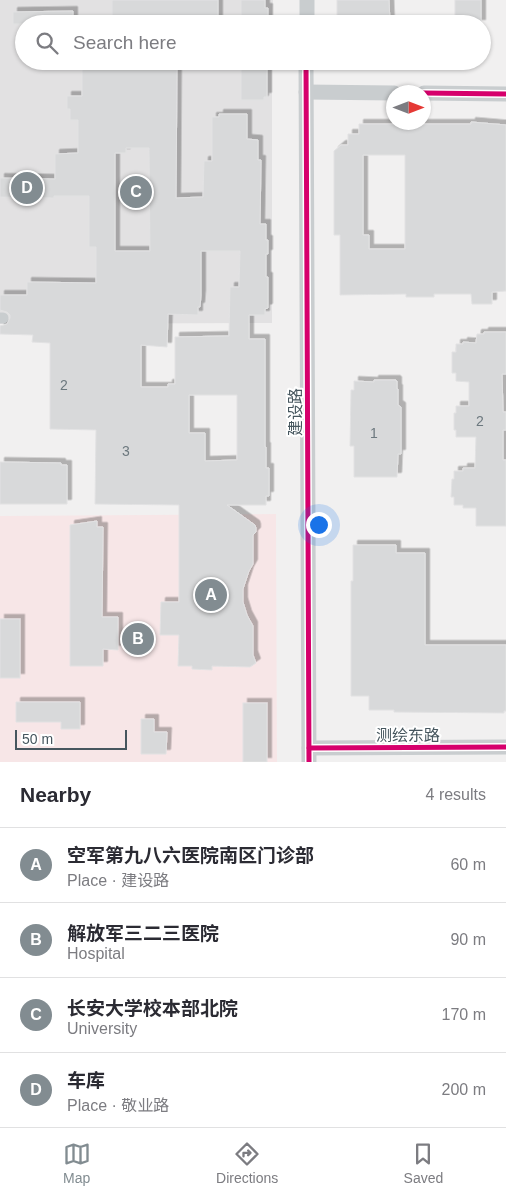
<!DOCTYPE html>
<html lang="en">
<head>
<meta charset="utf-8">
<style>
	:root { --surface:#fff; --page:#f2f2f3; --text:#2b2b33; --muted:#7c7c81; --line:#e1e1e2; --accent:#828c91 }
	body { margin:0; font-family:Helvetica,"Noto Sans SC",sans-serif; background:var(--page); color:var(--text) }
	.compass { position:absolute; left:386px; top:85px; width:45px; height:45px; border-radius:50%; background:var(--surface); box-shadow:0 1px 4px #0004; rotate:90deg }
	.scale { position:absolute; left:15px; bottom:12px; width:112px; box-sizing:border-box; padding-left:5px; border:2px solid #46565e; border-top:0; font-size:14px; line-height:18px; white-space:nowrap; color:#46565e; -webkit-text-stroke:4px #fff; paint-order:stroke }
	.you { position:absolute; left:318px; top:524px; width:18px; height:18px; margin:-12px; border:4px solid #fff; border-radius:50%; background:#1a73e8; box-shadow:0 0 0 8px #1a73e833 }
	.badge { display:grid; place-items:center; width:32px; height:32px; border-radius:50%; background:var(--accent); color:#fff; font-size:16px; font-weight:700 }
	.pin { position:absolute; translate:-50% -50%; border:2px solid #fff; box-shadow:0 1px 5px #0006 }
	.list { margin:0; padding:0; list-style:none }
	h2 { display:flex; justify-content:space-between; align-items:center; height:65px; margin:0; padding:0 20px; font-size:21px }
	h2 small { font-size:16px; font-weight:400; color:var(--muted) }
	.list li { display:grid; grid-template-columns:32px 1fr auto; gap:15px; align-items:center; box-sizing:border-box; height:75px; padding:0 20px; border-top:1px solid var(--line) }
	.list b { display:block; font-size:19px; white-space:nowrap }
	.list p { margin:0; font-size:16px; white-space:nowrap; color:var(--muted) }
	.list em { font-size:16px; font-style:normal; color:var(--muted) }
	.icon { flex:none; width:28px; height:28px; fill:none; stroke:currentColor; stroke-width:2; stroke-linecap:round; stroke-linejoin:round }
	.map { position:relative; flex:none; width:506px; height:762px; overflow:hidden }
	.search { position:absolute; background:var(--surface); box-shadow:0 1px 4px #0004; left:15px; right:15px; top:15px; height:55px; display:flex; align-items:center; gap:12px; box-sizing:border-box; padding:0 18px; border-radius:28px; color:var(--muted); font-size:19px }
	.sheet { height:365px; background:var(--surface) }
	nav { display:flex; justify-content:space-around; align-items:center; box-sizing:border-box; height:70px; border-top:1px solid var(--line); background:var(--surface); font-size:14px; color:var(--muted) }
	nav a { display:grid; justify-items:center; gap:2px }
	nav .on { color:var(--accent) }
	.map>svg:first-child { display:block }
	.education { fill:#e2e1e2 }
	.medical { fill:#f7e6e7 }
	.building { fill:#d8d9da; stroke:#e2e2e3; fill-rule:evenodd; filter:url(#shadow) }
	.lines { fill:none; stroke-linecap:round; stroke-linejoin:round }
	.minor { stroke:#c9cdcf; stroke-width:11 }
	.tertiary { stroke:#c9cdcf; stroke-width:15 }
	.cycleway-casing { stroke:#fff; stroke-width:8 }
	.cycleway { stroke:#d6006c; stroke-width:5 }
	.labels { text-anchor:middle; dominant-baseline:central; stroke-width:4; stroke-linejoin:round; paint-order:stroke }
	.number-label { font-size:14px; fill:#6c787e }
	.street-label { font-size:16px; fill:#46565e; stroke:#fff }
</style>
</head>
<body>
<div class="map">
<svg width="506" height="762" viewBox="0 0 506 762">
	<defs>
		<filter id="shadow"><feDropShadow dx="4.5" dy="-4.5" stdDeviation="0" flood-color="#0004"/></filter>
	</defs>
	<rect width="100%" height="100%" fill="#f1f0f0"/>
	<path class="education" d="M0 0H273L272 24H24V61H272V323L0 324Z"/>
	<path class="medical" d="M276 514 277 762H0V516Z"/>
	<g class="building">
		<rect x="112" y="0" width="106" height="24"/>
		<path d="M241 0H265V8H268V24H241Z"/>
		<path d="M337 0H389L390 24H337Z"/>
		<rect x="455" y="0" width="26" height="24"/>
		<path d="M73 11V24H13V12Z"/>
		<path d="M82 61H177L176 198 203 197 204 161H212V117H219V114H247V139L258 140V160H261L260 224H266V240H268V254H266V277H268V308L265 309V315H249V339H265V447H266V468H269V496H266V505H227L255 525 256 528V532L253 535V564L249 571 243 589V602L247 615 253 626V655L256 663 250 667 212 666V670L192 669V666H178L179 635H160L161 602H179V505L95 504 96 430 50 429V343L32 342 33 335 0 334V326L7 324 10 318V315L7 312 0 310V295H27V282L96 283V247H89V196H54V198L0 197V178L55 179V154L78 153V120H70V109H67V96H82ZM126 148H149L150 251H115V153H126ZM201 251H240L239 287H230L229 336 175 337V384H168V387H141V345L167 347 168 314 198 315V307H200L201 295ZM189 395H237V460L205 461V433H189Z"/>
		<path d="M241 61H267V97H264V100H241Z"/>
		<path d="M471 122 506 125V291L492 292V304H472L471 294H434V297H406V294L340 295V235H334V151L341 145H348V134H359V124H471ZM363 155H405V249H369V235H363Z"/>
		<path d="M484 332H506V374H502L503 412H506V430H503V460H506V526H476V508H463V505H454V497H451L452 479H454V471H463V468H475L476 437H456V430H454V413H456V406H469V382L456 381V373H452V352H456V344H463V342L476 343 477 334H484Z"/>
		<path d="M374 380H396V381H397V389H398V405L401 407V454H398L397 477H354V446H350L351 390H354V381L374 382Z"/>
		<path d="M0 462 61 463V465H67V504H0Z"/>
		<path d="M97 521V527H103L102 617H118V650L103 649V666H70V525Z"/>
		<path d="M353 545H396V553H425V645H506V711H504V713L394 712V710H369V696H351V581H353Z"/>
		<rect x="0" y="619" width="20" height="59"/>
		<path d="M16 702H80V729H61V722H16Z"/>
		<rect x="243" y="703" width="24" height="59"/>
		<path d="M141 719H154V732H167L166 754H141Z"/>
	</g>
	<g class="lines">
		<path class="minor" d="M0 318H3"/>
		<g class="tertiary">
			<path d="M307 24V0"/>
			<path d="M306 61 309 762"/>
			<path d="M306 92 394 93"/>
			<path d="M424 93 506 94"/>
			<path d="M309 748 506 747"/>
		</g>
		<g class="cycleway-casing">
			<g id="cycleway">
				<path d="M306 61 309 762"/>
				<path d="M424 93 506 94"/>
				<path d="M309 748 506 747"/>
			</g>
		</g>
		<use href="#cycleway" class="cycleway"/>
	</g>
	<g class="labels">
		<g class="number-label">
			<text x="64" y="385">2</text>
			<text x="480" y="421">2</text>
			<text x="374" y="433">1</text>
			<text x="126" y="451">3</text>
		</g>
		<g class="street-label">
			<text transform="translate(295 412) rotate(-90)">建设路</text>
			<text x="408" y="735">测绘东路</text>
		</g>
	</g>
</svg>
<svg class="compass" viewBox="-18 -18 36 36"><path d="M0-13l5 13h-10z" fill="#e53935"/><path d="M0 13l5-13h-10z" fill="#7c7c81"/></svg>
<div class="scale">50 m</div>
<div class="you"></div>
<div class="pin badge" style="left:211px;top:595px">A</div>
<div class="pin badge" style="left:138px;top:639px">B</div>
<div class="pin badge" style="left:136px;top:192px">C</div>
<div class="pin badge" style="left:27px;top:188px">D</div>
<div class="search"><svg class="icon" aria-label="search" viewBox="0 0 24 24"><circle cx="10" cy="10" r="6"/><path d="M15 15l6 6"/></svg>Search here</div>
</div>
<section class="sheet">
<h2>Nearby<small>4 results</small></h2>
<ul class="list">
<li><span class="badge">A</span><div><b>空军第九八六医院南区门诊部</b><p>Place · 建设路</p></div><em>60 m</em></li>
<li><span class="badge">B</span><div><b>解放军三二三医院</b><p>Hospital</p></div><em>90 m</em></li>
<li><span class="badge">C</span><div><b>长安大学校本部北院</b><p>University</p></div><em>170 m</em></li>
<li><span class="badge">D</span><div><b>车库</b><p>Place · 敬业路</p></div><em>200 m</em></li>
</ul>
</section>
<nav>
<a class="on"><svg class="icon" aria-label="map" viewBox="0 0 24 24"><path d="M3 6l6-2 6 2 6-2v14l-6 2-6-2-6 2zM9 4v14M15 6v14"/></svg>Map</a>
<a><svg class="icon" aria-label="directions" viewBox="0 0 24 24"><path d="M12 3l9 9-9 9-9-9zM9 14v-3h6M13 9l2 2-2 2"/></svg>Directions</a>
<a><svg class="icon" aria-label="saved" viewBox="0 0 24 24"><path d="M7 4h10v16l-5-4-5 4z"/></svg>Saved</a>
</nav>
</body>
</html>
